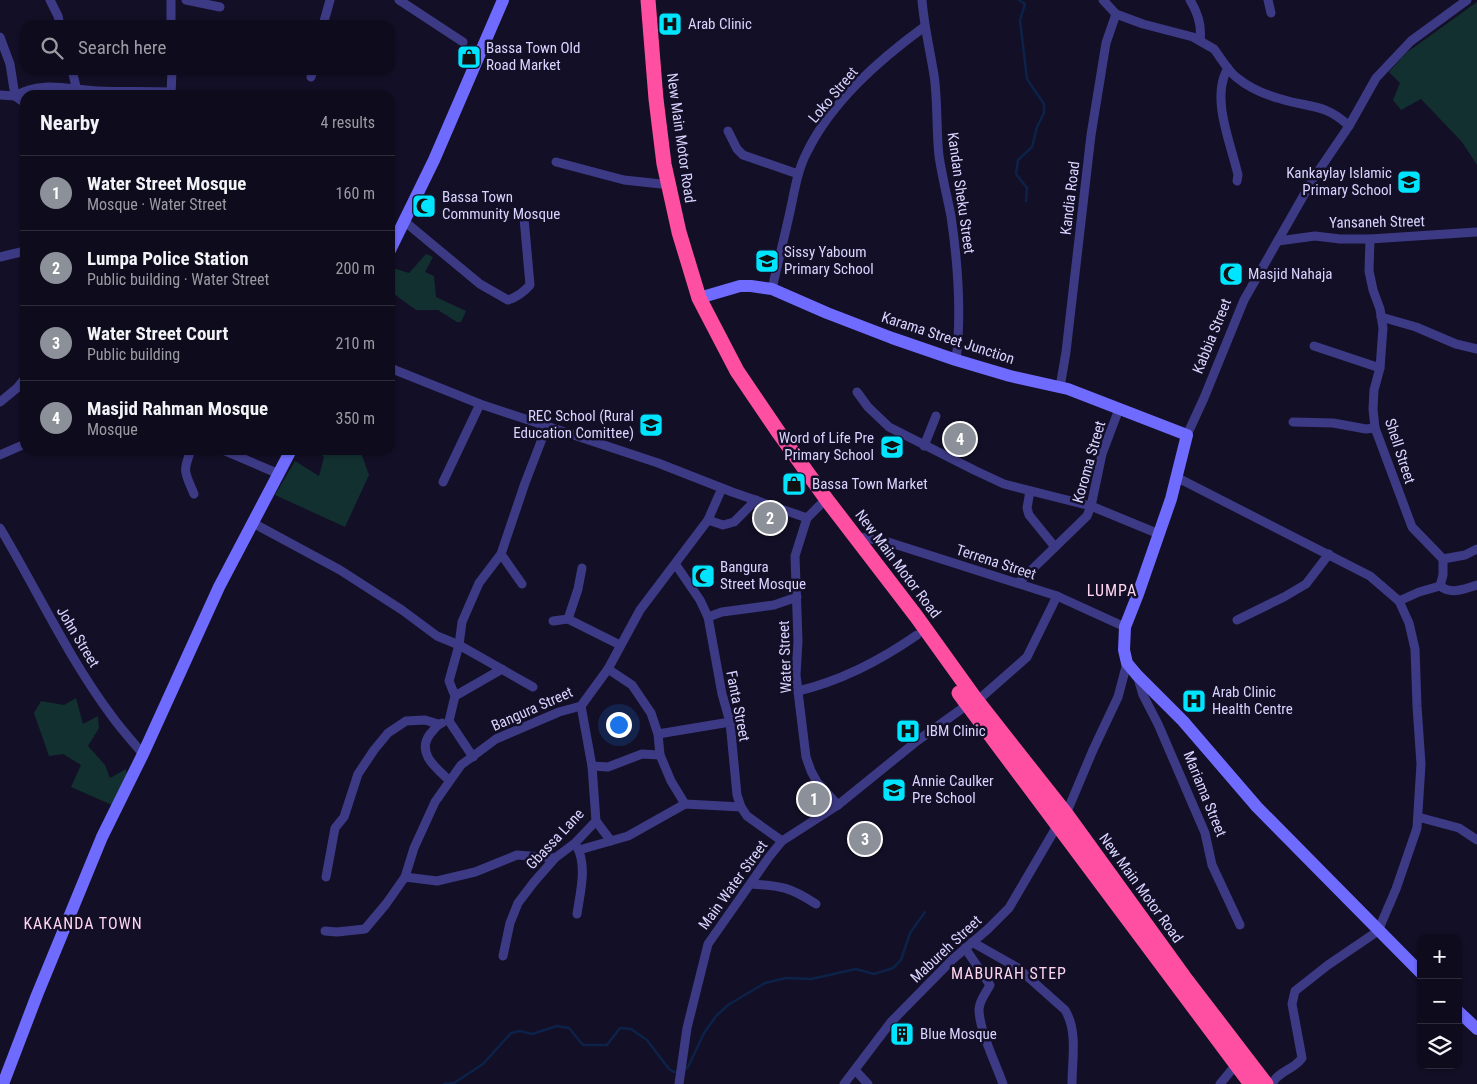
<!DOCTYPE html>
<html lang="en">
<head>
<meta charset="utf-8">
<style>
	:root { --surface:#0e0b1c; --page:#171425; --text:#f1f3f6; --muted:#9b9ba3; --line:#2e2b3b; --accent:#8c9099 }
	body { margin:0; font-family:"Roboto Condensed",sans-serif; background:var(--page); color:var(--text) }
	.controls { position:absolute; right:15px; bottom:15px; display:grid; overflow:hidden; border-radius:10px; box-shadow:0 1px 4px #0004 }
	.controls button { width:45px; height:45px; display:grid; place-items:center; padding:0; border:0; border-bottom:1px solid var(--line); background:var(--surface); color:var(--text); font:25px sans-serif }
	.you { position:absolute; left:618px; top:724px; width:18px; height:18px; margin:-12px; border:4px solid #fff; border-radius:50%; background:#1a73e8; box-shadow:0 0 0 8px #1a73e833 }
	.badge { display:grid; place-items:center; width:32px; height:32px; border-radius:50%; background:var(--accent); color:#fff; font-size:16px; font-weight:700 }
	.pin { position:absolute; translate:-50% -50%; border:2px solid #fff; box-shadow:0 1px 5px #0006 }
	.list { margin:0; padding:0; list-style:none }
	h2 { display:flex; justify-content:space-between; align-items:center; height:65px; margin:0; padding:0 20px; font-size:21px }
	h2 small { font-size:16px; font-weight:400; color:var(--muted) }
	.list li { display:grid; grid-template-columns:32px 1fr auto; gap:15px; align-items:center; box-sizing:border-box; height:75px; padding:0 20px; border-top:1px solid var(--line) }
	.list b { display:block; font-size:19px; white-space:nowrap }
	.list p { margin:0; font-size:16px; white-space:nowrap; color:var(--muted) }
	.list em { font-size:16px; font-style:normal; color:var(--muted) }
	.icon { flex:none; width:28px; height:28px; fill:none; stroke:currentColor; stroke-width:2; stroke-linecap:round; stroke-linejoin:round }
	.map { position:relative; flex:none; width:1477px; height:1084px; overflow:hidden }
	.search { position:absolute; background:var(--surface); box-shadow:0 1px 4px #0004; left:20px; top:20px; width:375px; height:55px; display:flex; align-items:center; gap:12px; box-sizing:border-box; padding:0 18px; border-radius:15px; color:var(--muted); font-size:19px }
	.panel { position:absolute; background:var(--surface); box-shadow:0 1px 4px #0004; left:20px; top:90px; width:375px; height:365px; border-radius:15px }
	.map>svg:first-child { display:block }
	.green { fill:#12302f }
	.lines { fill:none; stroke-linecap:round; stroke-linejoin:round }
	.stream { stroke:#0c2248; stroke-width:2.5 }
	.street { stroke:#3d3a85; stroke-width:9 }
	.secondary { stroke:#6f6bff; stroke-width:12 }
	.highway { stroke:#ff4fa3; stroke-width:15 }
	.labels { text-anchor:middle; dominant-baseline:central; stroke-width:5; stroke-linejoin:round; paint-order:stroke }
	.poi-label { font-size:15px; fill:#d9d4ff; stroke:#130f26; text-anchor:start }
	.street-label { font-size:15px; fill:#d9d4ff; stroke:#130f26 }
	.neighbourhood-label { font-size:16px; letter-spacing:1px; fill:#ffd6f0; stroke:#130f26 }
</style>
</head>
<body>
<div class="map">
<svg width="1477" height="1084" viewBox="0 0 1477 1084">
	<rect width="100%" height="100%" fill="#130f26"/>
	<g class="green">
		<path d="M1477 2V165L1462 142 1421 99 1401 110 1393 100 1400 83 1389 72 1406 53Z"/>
		<path d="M426 254 433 257 425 272 434 276 436 297 466 311 461 322H457L438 310H416L390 291V267L409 273Z"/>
		<path d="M317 450H360L369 475 345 527 275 495 295 461 319 476 324 457Z"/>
		<path d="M76 698 83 724 98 716 99 728 88 746 105 765 110 778 126 769 127 775 112 805 71 787 81 765 63 754 49 756 34 713 41 701 64 705Z"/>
	</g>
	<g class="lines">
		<g class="stream">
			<path d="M1019 0 1025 4 1020 20 1027 79 1044 104V113L1037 127 1032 147 1018 160 1016 174 1027 188 1026 201"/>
			<path d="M683 1070 688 1067 704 1033 716 1016 728 1005 765 983 786 978 811 979 856 969 874 974 893 968 901 960 910 933 925 912"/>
			<path d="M444 1084 454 1083 483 1064 511 1033 520 1031 532 1034 557 1026 569 1028 583 1045H607L620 1028 631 1029 647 1040 669 1069 674 1072H678"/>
		</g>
		<g class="street">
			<path d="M50 0 58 16 60 25"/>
			<path d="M186 0 220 7"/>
			<path d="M399 0 463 42"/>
			<path d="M922 0C924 26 930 50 934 75 938 102 936 129 939 156 942 176 947 196 951 216 958 264 962 312 956 360"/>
			<path d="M1103 0 1116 14 1143 24 1193 37 1214 49C1221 58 1227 70 1236 77 1248 87 1266 95 1281 99 1309 108 1325 103 1349 126"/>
			<path d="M1190 0C1198 13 1202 26 1200 40"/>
			<path d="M1268 0 1271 13"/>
			<path d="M171 25V0"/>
			<path d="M323 25 330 0"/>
			<path d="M0 37 10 64 15 96C41 80 70 90 98 91 122 92 147 91 171 92"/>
			<path d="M1228 68C1210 98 1231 143 1238 175L1237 181"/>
			<path d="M72 70 78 95"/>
			<path d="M311 77 313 70"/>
			<path d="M0 95 15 96 25 103"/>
			<path d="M171 95 172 70"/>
			<path d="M728 131 737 149 743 155 798 174"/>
			<path d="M556 162 624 180 661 184"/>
			<path d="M404 221 480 284 508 300C517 297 524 292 530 285L524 218"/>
			<path d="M1370 239 1369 271 1373 290 1380 309 1383 328 1380 368 1374 390 1373 409 1375 428 1412 527 1443 559V575L1440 586 1419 592 1399 601"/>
			<path d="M1278 241 1315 236 1340 239H1370L1477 232"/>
			<path d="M0 257 25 251"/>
			<path d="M772 289C778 262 785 235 791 207 795 188 798 169 807 152 832 101 879 60 924 27"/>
			<path d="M1381 317 1416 327 1456 344 1477 349"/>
			<path d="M1314 346 1380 368"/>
			<path d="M390 368 480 404 658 463 732 492 807 518"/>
			<path d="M1060 387 1066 352 1091 135 1106 43 1116 14"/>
			<path d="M857 392 868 407 889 427 976 471 1004 484 1091 506 1159 534"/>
			<path d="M0 402 17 388 25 378"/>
			<path d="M1293 422 1333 423 1366 429 1375 428"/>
			<path d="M1187 435 1204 398 1244 300 1313 179 1349 126 1376 78 1411 41 1467 0"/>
			<path d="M924 446 936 416"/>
			<path d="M191 450C182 473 185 472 194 494"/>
			<path d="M223 450 279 474"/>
			<path d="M0 455 25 444"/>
			<path d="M1178 478 1370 576 1399 601 1409 623 1415 649 1417 706 1421 764 1417 828 1396 889 1378 931 1328 965 1295 991 1292 1004 1302 1058C1294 1070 1278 1071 1272 1084"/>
			<path d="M443 482 480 404"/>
			<path d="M1030 491 1027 508 1029 515 1055 547"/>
			<path d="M820 505 807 518 795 556 798 641 796 675 806 757 811 771 817 782 838 805"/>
			<path d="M708 520 723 525 734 522 756 500"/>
			<path d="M253 523 340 570 402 610 437 636 459 645 533 687"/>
			<path d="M0 528C37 590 68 657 111 715 121 729 132 741 143 754"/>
			<path d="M854 536 888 542 1057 596 1125 627"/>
			<path d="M501 554 522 584"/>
			<path d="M1443 559 1465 555 1477 549"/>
			<path d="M676 565 700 600 708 617 722 694 730 722 737 795 741 807 747 816 782 841"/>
			<path d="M1018 583 1087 516 1091 506 1102 454 1119 409"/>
			<path d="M1440 586C1451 595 1465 589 1477 585"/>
			<path d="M708 617 722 612 774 605 797 597"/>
			<path d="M568 619 620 645"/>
			<path d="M1237 620 1284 597 1306 584 1329 554"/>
			<path d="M553 621 568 619 578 589 582 568"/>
			<path d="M608 669 632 685 651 713 658 734 660 755 671 781 685 804"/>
			<path d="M1137 675 1143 695 1158 724 1205 833 1212 865 1240 925"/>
			<path d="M798 691C841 681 881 660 917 635"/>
			<path d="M455 696 502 669"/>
			<path d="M977 701 1027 657 1057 596"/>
			<path d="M442 723C436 725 434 730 430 734 416 753 436 768 449 780"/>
			<path d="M658 734 730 722"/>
			<path d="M473 757 449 721 455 696 449 681 459 645 462 622 479 583 501 554 525 483 547 426"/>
			<path d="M592 766 608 767 642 754 660 755"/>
			<path d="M1066 814 1093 750 1118 697 1127 663"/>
			<path d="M1418 817 1459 828 1477 840"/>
			<path d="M596 821 611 841"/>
			<path d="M576 845C588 865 580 893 577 914"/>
			<path d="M579 850 628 836 685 804 741 807"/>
			<path d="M326 877 335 828 344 817 358 774 374 750 388 733 406 721 425 720 438 724"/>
			<path d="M405 877 414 848 435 802 461 765 496 739 559 712 581 706 608 669 640 610 708 520 722 488"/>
			<path d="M751 884C782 886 790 887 816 904"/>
			<path d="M325 931 337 932 365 929 386 904 405 877 437 881 475 872 517 855 555 858"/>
			<path d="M972 942 1018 968 1065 1010C1078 1031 1072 1060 1072 1084"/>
			<path d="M965 948 990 985C986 993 980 999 979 1009 979 1030 996 1064 1003 1084"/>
			<path d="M503 956 510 923 518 903 534 882 555 858 575 843 596 821 592 766 581 706"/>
			<path d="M855 1070 868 1084"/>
			<path d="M679 1084 687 1028 708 944 769 857 782 841 838 805 917 741 967 705"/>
			<path d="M844 1084 891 1022 953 959 988 929 1009 908 1057 826"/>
			<path d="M1220 1084 1239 1061"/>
		</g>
		<g class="secondary">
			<path d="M390 250 434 160 503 0"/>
			<path d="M699 298 740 286H751L772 289 827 313 892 338 956 360 1010 376 1068 389 1187 435 1171 499 1138 594 1125 627 1124 650 1127 663 1137 675 1183 721 1257 807 1421 973"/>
			<path d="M1458 1011 1477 1029"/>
			<path d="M3 1084 37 995 102 837 143 754 219 587 291 450"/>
		</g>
		<g class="highway">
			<path d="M648 0 656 99 664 164 679 232 699 298 737 371 779 433 827 500 916 616 977 701 1066 814 1184 977 1266 1084"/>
			<path d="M959 693 1251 1084"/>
		</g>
	</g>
	<defs>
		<g id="hospital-square" transform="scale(1.25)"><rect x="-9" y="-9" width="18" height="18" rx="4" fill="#00e5ff" stroke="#130f26"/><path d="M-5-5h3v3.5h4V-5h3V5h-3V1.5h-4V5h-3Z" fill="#111"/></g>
		<g id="shop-square" transform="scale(1.25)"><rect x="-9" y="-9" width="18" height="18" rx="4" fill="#00e5ff" stroke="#130f26"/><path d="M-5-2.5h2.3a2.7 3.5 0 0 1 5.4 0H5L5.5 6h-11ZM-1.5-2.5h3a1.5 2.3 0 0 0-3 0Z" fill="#111"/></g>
		<g id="school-square" transform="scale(1.25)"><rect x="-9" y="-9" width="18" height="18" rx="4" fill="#00e5ff" stroke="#130f26"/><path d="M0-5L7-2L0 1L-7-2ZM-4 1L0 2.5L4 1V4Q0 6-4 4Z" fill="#111"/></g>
		<g id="mosque-square" transform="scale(1.25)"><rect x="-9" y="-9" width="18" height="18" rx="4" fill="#00e5ff" stroke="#130f26"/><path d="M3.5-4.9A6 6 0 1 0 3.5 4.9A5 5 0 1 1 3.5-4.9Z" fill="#111"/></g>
		<g id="building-square" transform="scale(1.25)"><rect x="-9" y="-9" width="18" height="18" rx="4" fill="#00e5ff" stroke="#130f26"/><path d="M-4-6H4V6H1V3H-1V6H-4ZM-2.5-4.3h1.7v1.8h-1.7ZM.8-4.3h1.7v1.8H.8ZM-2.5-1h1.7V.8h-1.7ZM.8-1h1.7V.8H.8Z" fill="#111"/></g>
	</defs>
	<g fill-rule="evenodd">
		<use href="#hospital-square" x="670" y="24"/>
		<use href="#shop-square" x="469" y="57"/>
		<use href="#school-square" x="1409" y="182"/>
		<use href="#mosque-square" x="424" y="206"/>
		<use href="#school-square" x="767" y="261"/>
		<use href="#mosque-square" x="1231" y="274"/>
		<use href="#school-square" x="651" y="425"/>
		<use href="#school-square" x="892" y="447"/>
		<use href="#shop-square" x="794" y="484"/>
		<use href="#mosque-square" x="703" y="576"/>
		<use href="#hospital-square" x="1194" y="701"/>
		<use href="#hospital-square" x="908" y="731"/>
		<use href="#school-square" x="894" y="790"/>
		<use href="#building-square" x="902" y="1034"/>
	</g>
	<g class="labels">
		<g class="poi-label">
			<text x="688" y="24">Arab Clinic</text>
			<text x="486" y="48">Bassa Town Old<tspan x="486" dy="17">Road Market</tspan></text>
			<text x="1392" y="173" text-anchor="end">Kankaylay Islamic<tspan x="1392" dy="17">Primary School</tspan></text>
			<text x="442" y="197">Bassa Town<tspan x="442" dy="17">Community Mosque</tspan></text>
			<text x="784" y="252">Sissy Yaboum<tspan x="784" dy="17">Primary School</tspan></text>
			<text x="1248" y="274">Masjid Nahaja</text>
			<text x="634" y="416" text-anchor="end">REC School (Rural<tspan x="634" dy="17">Education Comittee)</tspan></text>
			<text x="874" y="438" text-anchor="end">Word of Life Pre<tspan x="874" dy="17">Primary School</tspan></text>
			<text x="812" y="484">Bassa Town Market</text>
			<text x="720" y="567">Bangura<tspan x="720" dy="17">Street Mosque</tspan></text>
			<text x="1212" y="692">Arab Clinic<tspan x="1212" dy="17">Health Centre</tspan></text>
			<text x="926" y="731">IBM Clinic</text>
			<text x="912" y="781">Annie Caulker<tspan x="912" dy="17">Pre School</tspan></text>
			<text x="920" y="1034">Blue Mosque</text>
		</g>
		<g class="street-label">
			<text transform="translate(833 95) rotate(-50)">Loko Street</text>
			<text transform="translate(681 138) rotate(82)">New Main Motor Road</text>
			<text transform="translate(961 193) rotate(82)">Kandan Sheku Street</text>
			<text transform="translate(1070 198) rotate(-83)">Kandia Road</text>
			<text transform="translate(1377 222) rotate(-1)">Yansaneh Street</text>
			<text transform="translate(1212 336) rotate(-68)">Kabbia Street</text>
			<text transform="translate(948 338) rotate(18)">Karama Street Junction</text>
			<text transform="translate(1400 451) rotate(72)">Shell Street</text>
			<text transform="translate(1089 462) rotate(-74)">Koroma Street</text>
			<text transform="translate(996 562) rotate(18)">Terrena Street</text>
			<text transform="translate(898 564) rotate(53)">New Main Motor Road</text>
			<text transform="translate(78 637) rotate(59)">John Street</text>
			<text transform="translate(785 657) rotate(-92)">Water Street</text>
			<text transform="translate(738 706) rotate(79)">Fanta Street</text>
			<text transform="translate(532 709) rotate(-24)">Bangura Street</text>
			<text transform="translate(1205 794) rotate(68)">Mariama Street</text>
			<text transform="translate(555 839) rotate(-47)">Gbassa Lane</text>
			<text transform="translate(733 885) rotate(-54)">Main Water Street</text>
			<text transform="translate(1141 888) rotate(54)">New Main Motor Road</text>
			<text transform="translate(946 949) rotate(-43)">Mabureh Street</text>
		</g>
		<g class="neighbourhood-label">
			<text x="1112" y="590">LUMPA</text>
			<text x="83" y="923">KAKANDA TOWN</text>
			<text x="1009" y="973">MABURAH STEP</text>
		</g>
	</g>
</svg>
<div class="controls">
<button>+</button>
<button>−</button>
<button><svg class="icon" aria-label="layers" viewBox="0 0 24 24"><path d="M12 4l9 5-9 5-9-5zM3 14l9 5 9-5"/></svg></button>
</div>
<div class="you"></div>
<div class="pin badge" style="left:814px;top:799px">1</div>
<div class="pin badge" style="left:770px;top:518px">2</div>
<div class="pin badge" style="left:865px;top:839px">3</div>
<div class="pin badge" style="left:960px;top:439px">4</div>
<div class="search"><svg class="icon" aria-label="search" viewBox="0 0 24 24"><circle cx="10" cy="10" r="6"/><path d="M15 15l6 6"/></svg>Search here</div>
<section class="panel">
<h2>Nearby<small>4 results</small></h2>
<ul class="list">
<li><span class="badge">1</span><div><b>Water Street Mosque</b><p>Mosque · Water Street</p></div><em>160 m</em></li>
<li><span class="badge">2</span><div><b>Lumpa Police Station</b><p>Public building · Water Street</p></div><em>200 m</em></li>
<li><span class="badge">3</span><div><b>Water Street Court</b><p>Public building</p></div><em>210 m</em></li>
<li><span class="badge">4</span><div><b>Masjid Rahman Mosque</b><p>Mosque</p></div><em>350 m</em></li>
</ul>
</section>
</div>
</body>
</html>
